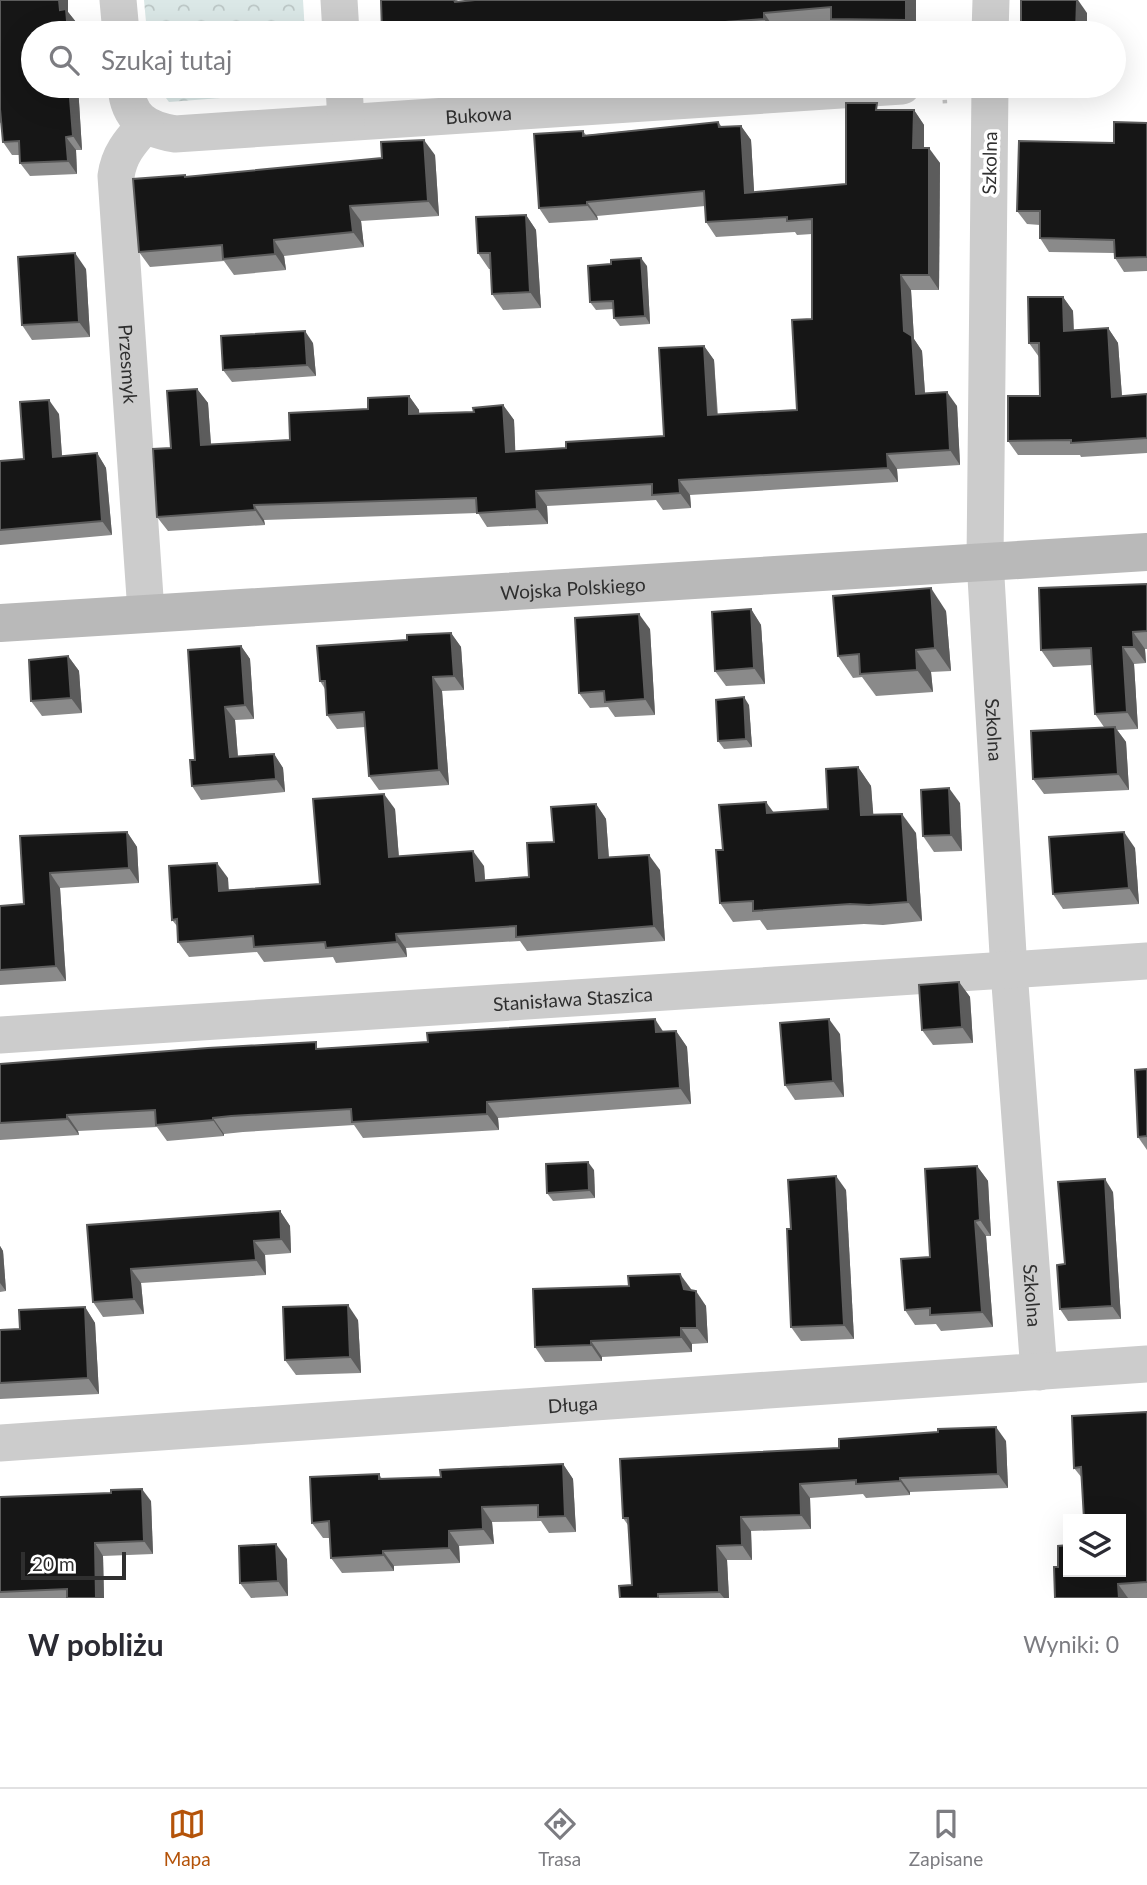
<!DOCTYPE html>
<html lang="pl">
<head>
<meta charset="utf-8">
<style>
	:root { --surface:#fff; --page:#f7f7f7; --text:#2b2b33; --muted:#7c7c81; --line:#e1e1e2; --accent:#b45309 }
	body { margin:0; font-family:Lato,sans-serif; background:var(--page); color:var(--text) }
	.controls { position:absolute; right:21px; bottom:21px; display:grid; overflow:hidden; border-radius:0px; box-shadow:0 7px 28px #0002 }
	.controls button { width:63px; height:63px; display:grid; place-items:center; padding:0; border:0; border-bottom:2px solid var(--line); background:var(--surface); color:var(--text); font:35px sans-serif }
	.scale { position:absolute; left:21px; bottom:18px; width:105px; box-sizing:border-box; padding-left:7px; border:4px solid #2f2f2f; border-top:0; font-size:19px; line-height:24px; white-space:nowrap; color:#2f2f2f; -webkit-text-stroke:5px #fff; paint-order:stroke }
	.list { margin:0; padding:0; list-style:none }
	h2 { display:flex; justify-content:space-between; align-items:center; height:91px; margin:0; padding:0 28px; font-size:30px }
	h2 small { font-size:23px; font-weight:400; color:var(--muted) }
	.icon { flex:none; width:38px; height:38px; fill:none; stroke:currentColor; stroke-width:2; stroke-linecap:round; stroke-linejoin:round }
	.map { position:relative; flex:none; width:1147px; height:1598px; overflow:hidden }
	.search { position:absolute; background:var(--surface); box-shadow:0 7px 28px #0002; left:21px; right:21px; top:21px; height:77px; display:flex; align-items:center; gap:18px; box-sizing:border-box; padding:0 24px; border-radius:38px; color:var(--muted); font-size:26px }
	.sheet { height:189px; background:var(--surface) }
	nav { display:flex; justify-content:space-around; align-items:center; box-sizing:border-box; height:98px; border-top:2px solid var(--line); background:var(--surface); font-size:19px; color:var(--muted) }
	nav a { display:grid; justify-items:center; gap:4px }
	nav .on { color:var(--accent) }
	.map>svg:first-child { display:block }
	.park { fill:url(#park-crowns) }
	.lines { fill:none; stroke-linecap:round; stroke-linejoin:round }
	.path { stroke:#c6c6c6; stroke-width:4.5; stroke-dasharray:3.5 3.5; stroke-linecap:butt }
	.street { stroke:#ccc; stroke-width:37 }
	.secondary { stroke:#b9b9b9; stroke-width:38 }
	.wall { fill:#8a8a8a }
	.shaded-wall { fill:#5c5c5c }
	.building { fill:#161616; stroke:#5c5c5c; stroke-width:2 }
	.labels { text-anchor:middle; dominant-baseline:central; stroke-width:7; stroke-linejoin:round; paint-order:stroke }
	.street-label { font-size:19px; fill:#2f2f2f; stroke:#fff }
</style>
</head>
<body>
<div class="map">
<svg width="1147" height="1598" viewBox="0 0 1147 1598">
	<defs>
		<pattern id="park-crowns" width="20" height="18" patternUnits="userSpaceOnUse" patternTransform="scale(1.75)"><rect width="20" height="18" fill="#dbe8e7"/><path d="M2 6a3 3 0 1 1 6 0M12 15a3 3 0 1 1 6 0" fill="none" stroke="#bcc7c6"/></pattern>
	</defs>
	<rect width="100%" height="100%" fill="#fff"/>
	<g class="park">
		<path d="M144 0H303L305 33H147Z"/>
		<path d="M157 86H308L309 91 169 102Z"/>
	</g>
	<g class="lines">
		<path class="path" d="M944 86 945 104"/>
		<g class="street">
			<path d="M118 0 121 33"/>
			<path d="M339 0 341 33"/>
			<path d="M990 33 991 0"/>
			<path id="s1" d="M126 86C128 118 145 129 175 134L902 86"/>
			<path d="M344 86 346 122"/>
			<path id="s2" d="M990 86 985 560 1009 971 1039 1372"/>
			<path id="s3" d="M145 125C130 142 119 154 116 176L146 612"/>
			<path id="s4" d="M0 1035 1147 961"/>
			<path id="s5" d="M0 1443 1147 1364"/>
		</g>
		<path class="secondary" id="s6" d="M0 623 1147 552"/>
	</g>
	<g class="wall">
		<path d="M0 0 68 12 76 22 33 86H78L82 150H76L77 174 30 176 20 163V155H12L3 142 2 122 0 123Z"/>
		<path d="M381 0H457L458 1 916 0V33H841L833 23 774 28V33H382Z"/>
		<path d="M882 110H914L924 125V148L940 163 939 290H911L914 339 922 351 925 393 957 406 960 465 897 469 898 482 690 495 691 508 663 510 656 500 547 506 548 524 487 527 478 513 264 520 265 525 168 531 157 517 171 448 197 389 208 403 211 445 290 440 368 409 409 396 419 410V414L474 412 503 405 514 420 515 451 566 448 664 436 704 346 714 360 718 415 797 410 812 319V234L797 235 795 232 716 237 706 222 705 206 597 216 598 220 549 223 539 208 583 131 586 135 718 122 722 127 741 126 751 140 754 192 846 184Z"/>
		<path d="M1147 123V271L1124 272 1115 258 1114 253 1049 252 1040 238V225L1027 224 1017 211 1114 143Z"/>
		<path d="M435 155 439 216 361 221 364 247 284 256 286 270 234 275 224 261 150 267 139 252 186 177Z"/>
		<path d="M526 215 536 230 541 308 503 310 492 294 491 269H489L478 253Z"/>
		<path d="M611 264 647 266 650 324 620 326 614 318V309L596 310 590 302Z"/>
		<path d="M86 269 90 337 32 340 22 325Z"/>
		<path d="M1063 297 1073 311 1074 330 1108 328 1118 343 1122 396 1147 394V453L1081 457 1080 455H1018L1008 441 1040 396 1039 357 1029 343Z"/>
		<path d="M313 343 316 376 232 382 223 370Z"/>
		<path d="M59 414 62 456 97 453 106 468 112 535 0 545V461L24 459Z"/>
		<path d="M1147 584V649H1145L1146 663 1134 664 1138 729 1117 730 1126 742 1129 790 1044 794 1033 779 1104 727 1095 714 1092 665 1053 667 1041 650Z"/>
		<path d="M751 609 761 625 765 684 726 686 715 671Z"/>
		<path d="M946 611 951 671 931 672 933 692 876 696 862 677 853 678 838 656Z"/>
		<path d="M650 629 655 715 615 717 608 707 590 708 579 693Z"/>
		<path d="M451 633 461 647 464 690 442 691 449 785 379 790 369 776 365 727 337 729 327 715 325 689 320 681Z"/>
		<path d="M241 646 250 659 254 719 235 720 238 757 274 754 283 768 285 792 201 800 192 786 195 760Z"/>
		<path d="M68 656 79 671 82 713 42 716 31 701Z"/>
		<path d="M749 705 752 747 724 749 718 741Z"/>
		<path d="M858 767 871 786 873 815 916 833 922 921 883 925 864 924 767 930 760 920 733 922 720 903 723 850 774 813 828 809Z"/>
		<path d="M960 803 962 851 934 852 923 836Z"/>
		<path d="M596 804 606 819 609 858 660 870 665 941 527 951 520 941 406 948 407 957 336 963 333 957 264 962 257 952 189 957 178 942 177 926 172 920 228 878V890L320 884 395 809 399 857 484 866 485 880 529 877 554 842Z"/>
		<path d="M127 832 137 847 139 883 60 888 66 981 0 985V906L24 904 20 836Z"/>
		<path d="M1135 848 1139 904 1063 909 1053 894Z"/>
		<path d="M959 982 970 997 973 1043 933 1045 922 1030Z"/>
		<path d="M676 1031 687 1047 691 1104 498 1118 499 1130 363 1138 354 1125 243 1132 224 1134V1136L167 1141 157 1127 78 1131 79 1135 0 1140V1064Z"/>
		<path d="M840 1034 844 1097 795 1100 785 1085Z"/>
		<path d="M1147 1069V1150L1138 1137Z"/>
		<path d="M977 1166 988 1181 991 1236H986L993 1327 941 1331 936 1324 915 1325 905 1310Z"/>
		<path d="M594 1170 595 1198 553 1201 547 1193Z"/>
		<path d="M846 1190 854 1339 801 1341 791 1327Z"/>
		<path d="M1113 1192 1121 1319 1068 1321 1060 1309 1065 1264Z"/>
		<path d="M280 1211 290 1226 291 1253 265 1255 266 1275 141 1283 144 1314 103 1317 93 1302 87 1225Z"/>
		<path d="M0 1246 3 1251 6 1291 0 1292Z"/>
		<path d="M691 1290 706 1306 708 1343 692 1344V1352L602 1357V1361L545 1362 535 1347Z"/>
		<path d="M85 1307 95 1323 99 1394 0 1399V1330L20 1329Z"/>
		<path d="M358 1320 361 1373 296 1375 285 1360Z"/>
		<path d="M1147 1412V1598H1055L1058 1567 1121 1572 1082 1478 1074 1468Z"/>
		<path d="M1006 1441 1008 1488 910 1492V1495L866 1498 863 1494 810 1498 811 1529 751 1531 752 1560H727L729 1598H620L632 1585 628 1525 623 1518Z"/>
		<path d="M563 1464 573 1479 576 1532 549 1533 541 1521 492 1522 494 1544 459 1546 460 1563 394 1566V1571L342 1573 331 1558 330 1538H323L312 1523 379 1474 382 1479 441 1477Z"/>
		<path d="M0 1497 151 1501 153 1554 103 1556 104 1598H0Z"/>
		<path d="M287 1559 288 1596 251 1598 240 1583Z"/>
	</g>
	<g class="shaded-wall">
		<path d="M59 0H68V12L76 22V33H68L60 10Z"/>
		<path d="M906 0H916V33H915L906 20Z"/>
		<path d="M1077 0H1078L1087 13V33H1076Z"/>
		<path d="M764 13 774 28V33L764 19Z"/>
		<path d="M69 86H78L82 150 73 136Z"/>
		<path d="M914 110 924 125V163L913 148Z"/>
		<path d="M741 126 751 140 755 207 745 193Z"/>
		<path d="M66 137 76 150 77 174 68 161Z"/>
		<path d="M424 140 435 155 439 216 428 201Z"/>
		<path d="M929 148 940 163 939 290 929 275Z"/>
		<path d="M587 202 597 216 598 220 587 205Z"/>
		<path d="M350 206 361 221 364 247 353 232Z"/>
		<path d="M526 215 536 230 541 308 530 292Z"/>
		<path d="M274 240 284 256 286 270 275 254Z"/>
		<path d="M75 253 86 269 90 337 79 322Z"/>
		<path d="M641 258 647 266 650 324 645 316Z"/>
		<path d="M901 275 911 290 914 339 922 351 926 408 916 394 904 331Z"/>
		<path d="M1063 297 1073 311 1074 346 1064 331Z"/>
		<path d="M1108 328 1118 343 1123 411 1112 397Z"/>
		<path d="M305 331 313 343 316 376 307 365Z"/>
		<path d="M704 346 714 360 718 430 708 415Z"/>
		<path d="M197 389 208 403 212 460 201 445Z"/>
		<path d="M947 392 957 406 960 465 950 450Z"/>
		<path d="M409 396 419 410 420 429 409 414Z"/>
		<path d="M49 400 59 414 63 471 53 457Z"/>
		<path d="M503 405 514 420 516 466 506 452Z"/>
		<path d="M97 453 106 468 112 535 102 521Z"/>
		<path d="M887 454 897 469 898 482 888 468Z"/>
		<path d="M679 480 690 495 691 508 680 493Z"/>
		<path d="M536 491 547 506 548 524 537 509Z"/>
		<path d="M254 505 264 520 265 525 255 510Z"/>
		<path d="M931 588 946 611 951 671 935 648Z"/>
		<path d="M751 609 761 625 765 684 754 668Z"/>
		<path d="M639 614 650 629 655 715 645 699Z"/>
		<path d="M1133 632 1145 649 1146 663 1134 647Z"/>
		<path d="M451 633 461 647 464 690 454 676Z"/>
		<path d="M241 646 250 659 254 719 245 705Z"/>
		<path d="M1123 647 1134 664 1138 729 1127 712Z"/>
		<path d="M916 650 931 672 933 692 917 670Z"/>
		<path d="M68 656 79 671 82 713 71 698Z"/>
		<path d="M433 677 442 691 449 785 439 770Z"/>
		<path d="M744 697 749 705 752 747 746 739Z"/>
		<path d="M225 707 235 720 239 771 230 757Z"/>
		<path d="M1115 727 1126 742 1129 790 1118 774Z"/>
		<path d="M274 754 283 768 285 792 276 779Z"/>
		<path d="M858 767 871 786 875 835 861 815Z"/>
		<path d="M949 788 960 803 962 851 951 835Z"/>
		<path d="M384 794 395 809 400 872 389 857Z"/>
		<path d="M766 802 780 821 767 813Z"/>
		<path d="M596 804 606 819 610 873 599 858Z"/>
		<path d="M902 814 916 833 922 921 908 902Z"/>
		<path d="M127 832 137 847 139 883 129 868Z"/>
		<path d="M1124 832 1135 848 1139 904 1129 888Z"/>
		<path d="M473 851 484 866 486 896 476 881Z"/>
		<path d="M649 855 660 870 665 941 654 926Z"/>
		<path d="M217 863 228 878 230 906 219 891Z"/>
		<path d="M50 873 60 888 66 981 56 966Z"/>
		<path d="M396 934 406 948 407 957 397 942Z"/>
		<path d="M959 982 970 997 973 1043 962 1027Z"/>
		<path d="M655 1019 666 1036 656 1032Z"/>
		<path d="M829 1019 840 1034 844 1097 833 1081Z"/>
		<path d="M676 1031 687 1047 691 1104 680 1088Z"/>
		<path d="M487 1102 498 1118 499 1130 487 1114Z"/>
		<path d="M67 1115 78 1131 79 1135 67 1119Z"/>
		<path d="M213 1118 224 1134V1136L213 1120Z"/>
		<path d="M588 1162 594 1170 595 1198 589 1190Z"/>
		<path d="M977 1166 988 1181 991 1236 980 1220Z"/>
		<path d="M836 1176 846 1190 854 1339 844 1325Z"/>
		<path d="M1105 1179 1113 1192 1121 1319 1112 1306Z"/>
		<path d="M280 1211 290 1226 291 1253 281 1239Z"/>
		<path d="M975 1221 986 1236 993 1327 982 1312Z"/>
		<path d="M254 1241 265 1255 266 1275 256 1260Z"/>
		<path d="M0 1246 3 1251 6 1291 0 1283Z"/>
		<path d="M131 1269 141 1283 144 1314 134 1299Z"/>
		<path d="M680 1274 691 1289 695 1305 684 1289Z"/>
		<path d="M696 1291 706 1306 708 1343 697 1328Z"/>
		<path d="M348 1305 358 1320 361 1373 350 1357Z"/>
		<path d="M85 1307 95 1323 99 1394 88 1378Z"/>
		<path d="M681 1328 692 1344V1352L681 1337Z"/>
		<path d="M591 1341 602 1357V1361L591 1345Z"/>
		<path d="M996 1427 1006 1441 1008 1488 998 1474Z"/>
		<path d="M563 1464 573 1479 576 1532 565 1516Z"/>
		<path d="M900 1478 910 1492V1495L900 1481Z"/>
		<path d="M800 1484 810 1498 811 1529 801 1515Z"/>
		<path d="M142 1489 151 1501 153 1554 144 1541Z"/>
		<path d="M482 1507 492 1522 494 1544 483 1529Z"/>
		<path d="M741 1517 751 1531 752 1560 742 1545Z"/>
		<path d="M449 1531 459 1546 460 1563 449 1548Z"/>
		<path d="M95 1543 103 1556 104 1598H96Z"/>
		<path d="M276 1544 287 1559 288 1596 278 1581Z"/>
		<path d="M717 1546 727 1560 729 1598H724L719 1592Z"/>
		<path d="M383 1551 394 1566V1571L383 1555Z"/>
		<path d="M1118 1584 1128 1598H1119Z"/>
	</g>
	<g class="building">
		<path d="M0 0H59L60 10 66 9 68 33H33V86H69L73 136 66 137 68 161 20 163 19 141 3 142 0 109Z"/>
		<path d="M381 0H454L455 2 475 0H906V20L831 19V7L764 13V19L661 27V33H631L630 29 555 33H382Z"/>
		<path d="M1021 0H1077L1076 33H1021Z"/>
		<path d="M846 103H877L876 110H914L913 148H929V275H901L904 331 912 336 916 394 947 392 950 450 887 454 888 468 679 480 680 493 652 495V484L536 491 537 509 477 513 476 498 254 505 255 510 157 517 153 449 171 448 167 391 197 389 201 445 290 440 289 413 368 409V398L409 396V414L474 412 473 408 503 405 506 452 566 448V442L664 436 659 348 704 346 708 415 797 410 792 320 812 319V219L787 221V217L706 222 704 191 587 202V205L539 208 534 134 583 131V136L718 122 719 127 741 126 745 193 846 184Z"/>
		<path d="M1114 122 1147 123V257L1115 258 1114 240 1040 238V211H1017L1019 141 1114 143Z"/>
		<path d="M424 140 428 201 350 206 353 232 274 240 275 254 223 259 222 245 139 252 133 179 185 175V177L382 158 381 142Z"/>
		<path d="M526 215 530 292 492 294 490 253H478L476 217Z"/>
		<path d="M75 253 79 322 22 325 18 257Z"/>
		<path d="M641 258 645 316 614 318 613 301 590 302 588 266 611 264V260Z"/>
		<path d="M1028 297H1063L1064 331 1108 328 1112 397 1147 394V438L1071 443V440L1008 441V396H1040L1039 343H1029Z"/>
		<path d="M305 331 307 365 223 370 221 336Z"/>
		<path d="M49 400 53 457 97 453 102 521 0 530V461L24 459 20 402Z"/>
		<path d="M1147 584V631L1133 632 1134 647H1123L1127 712 1095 714 1091 648 1041 650 1039 588Z"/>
		<path d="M931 588 935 648 916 650 917 670 860 674 859 654 838 656 833 596Z"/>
		<path d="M751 609 754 668 715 671 712 612Z"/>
		<path d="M639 614 645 699 605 702 604 691 579 693 575 618Z"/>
		<path d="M451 633 454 676 433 677 439 770 369 776 364 712 327 715 325 681H320L317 646 407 640V635Z"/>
		<path d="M241 646 245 705 225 707 230 757 274 754 276 779 192 786 190 760H195L188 650Z"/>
		<path d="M68 656 71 698 31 701 29 660Z"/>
		<path d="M744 697 746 739 718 741 716 700Z"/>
		<path d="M1115 727 1118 774 1033 779 1031 731Z"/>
		<path d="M858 767 861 815 902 814 908 902 869 905 850 904 753 911V901L720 903 716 850H723L719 805 766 802 767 813 828 809 826 769Z"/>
		<path d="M949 788 951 835 923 836 921 790Z"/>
		<path d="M384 794 389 857 473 851 476 881 529 877 527 843 554 842 551 807 596 804 599 858 649 855 654 926 516 937V926L396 934 397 942 326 948 325 942 254 947 253 936 178 942 177 919 172 920 169 866 217 863 219 891 320 884 313 799Z"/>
		<path d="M127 832 129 868 50 873 56 966 0 970V906L24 904 20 836Z"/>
		<path d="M1124 832 1129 888 1053 894 1049 837Z"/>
		<path d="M959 982 962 1027 922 1030 919 985Z"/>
		<path d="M655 1019 656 1032 676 1031 680 1088 487 1102V1114L352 1122 351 1109 231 1116 213 1118V1120L156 1125 155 1110 67 1115V1119L0 1123V1064L208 1048 316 1042V1049L428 1042 427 1033Z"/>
		<path d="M829 1019 833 1081 785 1085 780 1023Z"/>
		<path d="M1147 1069V1136L1138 1137 1135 1070Z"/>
		<path d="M588 1162 589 1190 547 1193 546 1164Z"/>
		<path d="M977 1166 980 1220 975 1221 982 1312 930 1315V1308L905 1310 901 1259 930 1257 925 1169Z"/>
		<path d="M836 1176 844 1325 791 1327 787 1229H791L788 1180Z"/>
		<path d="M1105 1179 1112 1306 1060 1309 1057 1265 1065 1264 1058 1182Z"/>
		<path d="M280 1211 281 1239 254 1241 256 1260 131 1269 134 1299 93 1302 87 1225Z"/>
		<path d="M680 1274 684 1289 696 1291 697 1328H681V1337L591 1341V1345L535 1347 533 1289 629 1286 628 1276Z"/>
		<path d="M348 1305 350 1357 285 1360 283 1307Z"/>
		<path d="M85 1307 88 1378 0 1383V1330L20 1329 19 1310Z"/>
		<path d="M1147 1412V1582L1118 1584 1119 1598H1055L1054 1567H1058V1546L1068 1545V1572H1121V1519H1084L1081 1467 1074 1468 1072 1416Z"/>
		<path d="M996 1427 998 1474 900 1478V1481L856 1484V1480L800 1484 801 1515 741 1517 742 1545 717 1546 719 1592 658 1594V1598H620L619 1586 632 1585 628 1518H623L620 1459 839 1448V1439L938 1432V1429Z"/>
		<path d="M563 1464 565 1516 538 1517V1505L482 1507 483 1529 449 1531V1548L383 1551V1555L331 1558 329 1521 312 1523 310 1477 379 1474V1479L441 1477 440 1470Z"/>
		<path d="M142 1489 144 1541 95 1543 96 1598H67V1589L0 1592V1497L111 1493V1490Z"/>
		<path d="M276 1544 278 1581 240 1583 239 1546Z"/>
	</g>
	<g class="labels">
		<g class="street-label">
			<text stroke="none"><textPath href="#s1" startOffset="380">Bukowa</textPath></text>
			<text transform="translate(989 163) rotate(-89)">Szkolna</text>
			<text stroke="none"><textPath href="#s3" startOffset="248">Przesmyk</textPath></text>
			<text stroke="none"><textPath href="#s6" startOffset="574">Wojska Polskiego</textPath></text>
			<text stroke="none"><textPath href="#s2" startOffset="644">Szkolna</textPath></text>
			<text stroke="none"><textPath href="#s4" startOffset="574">Stanisława Staszica</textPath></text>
			<text stroke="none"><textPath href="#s2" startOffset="1211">Szkolna</textPath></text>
			<text stroke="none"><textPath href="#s5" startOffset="574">Długa</textPath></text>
		</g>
	</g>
</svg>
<div class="controls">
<button><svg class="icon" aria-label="layers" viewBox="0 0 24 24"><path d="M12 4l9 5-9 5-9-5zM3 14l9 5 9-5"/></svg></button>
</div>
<div class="scale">20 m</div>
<div class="search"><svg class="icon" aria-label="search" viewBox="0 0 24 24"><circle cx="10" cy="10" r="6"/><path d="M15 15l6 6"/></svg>Szukaj tutaj</div>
</div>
<section class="sheet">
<h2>W pobliżu<small>Wyniki: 0</small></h2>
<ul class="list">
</ul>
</section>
<nav>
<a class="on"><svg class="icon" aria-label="map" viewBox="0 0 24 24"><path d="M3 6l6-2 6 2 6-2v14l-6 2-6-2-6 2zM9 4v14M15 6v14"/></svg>Mapa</a>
<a><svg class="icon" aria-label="directions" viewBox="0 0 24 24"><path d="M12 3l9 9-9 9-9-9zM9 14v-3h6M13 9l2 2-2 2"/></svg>Trasa</a>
<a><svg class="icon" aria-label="saved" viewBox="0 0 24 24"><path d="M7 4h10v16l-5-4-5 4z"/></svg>Zapisane</a>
</nav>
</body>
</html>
